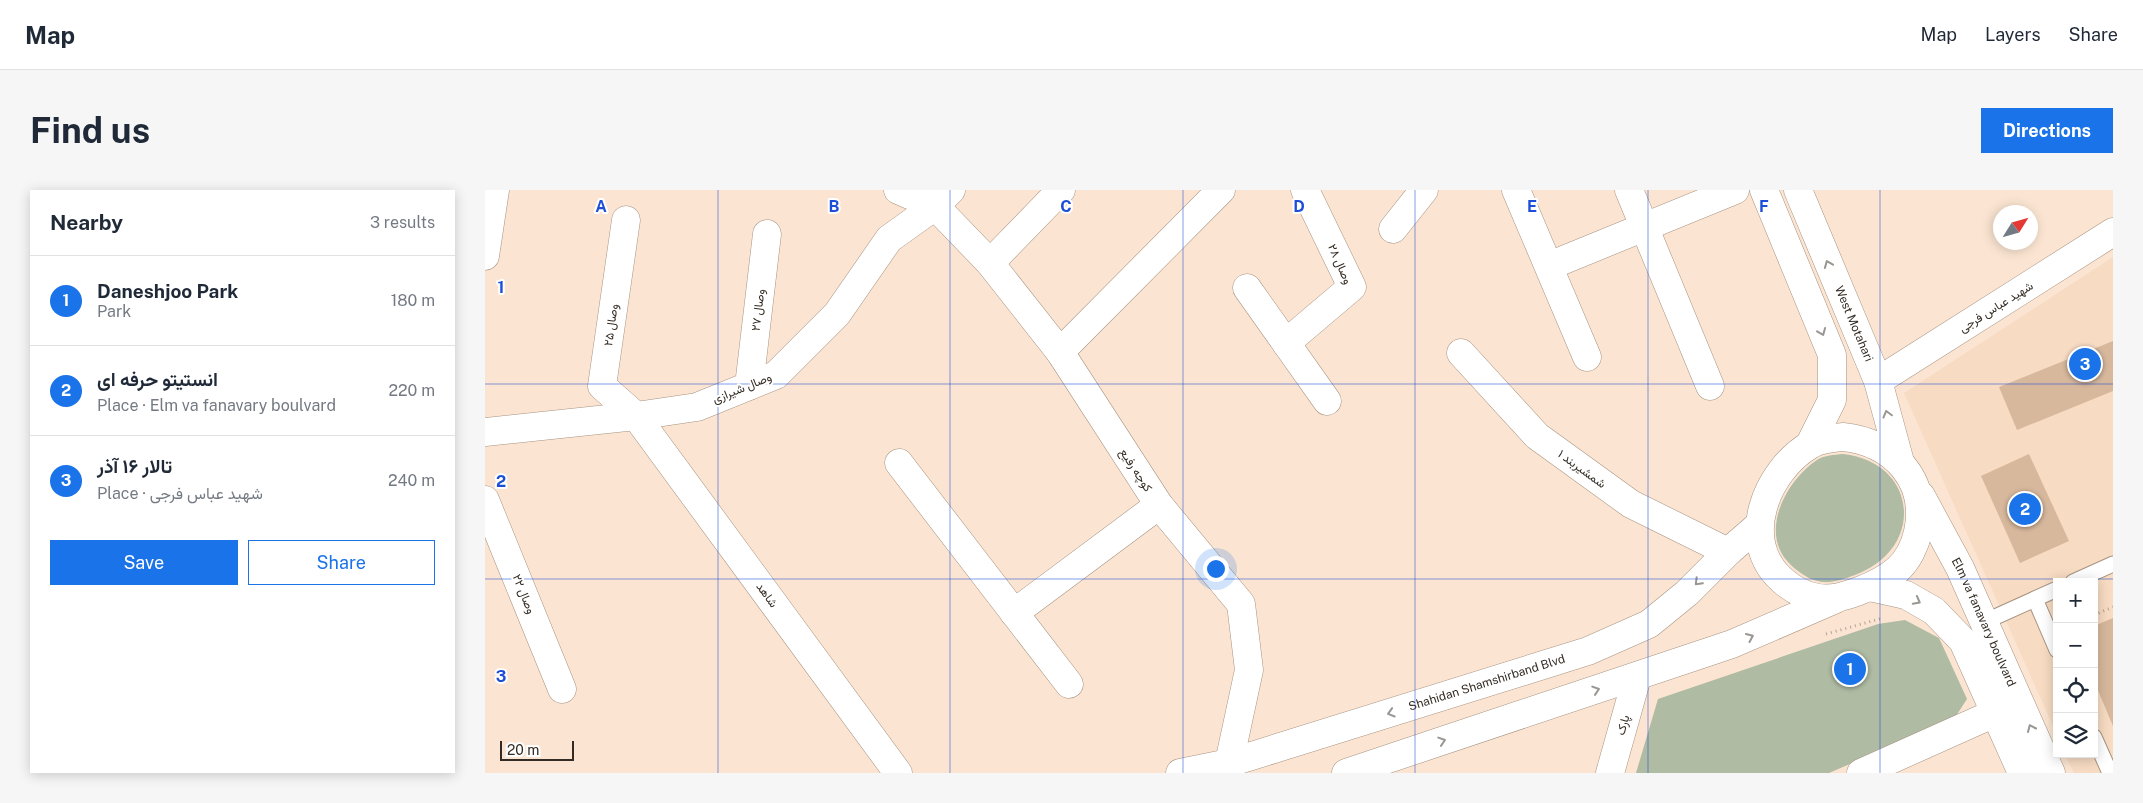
<!DOCTYPE html>
<html lang="en">
<head>
<meta charset="utf-8">
<style>
	:root { --surface:#fff; --page:#f6f6f7; --text:#1f2937; --muted:#747a83; --line:#e0e1e3; --accent:#1a73e8 }
	body { margin:0; font-family:"Public Sans",Vazirmatn,sans-serif; background:var(--page); color:var(--text) }
	.controls { position:absolute; right:15px; bottom:15px; display:grid; overflow:hidden; border-radius:0px; box-shadow:0 2px 12px #0003 }
	.controls button { width:45px; height:45px; display:grid; place-items:center; padding:0; border:0; border-bottom:1px solid var(--line); background:var(--surface); color:var(--text); font:25px sans-serif }
	.compass { position:absolute; left:1508px; top:15px; width:45px; height:45px; border-radius:50%; background:var(--surface); box-shadow:0 2px 12px #0003; rotate:53deg }
	.scale { position:absolute; left:15px; bottom:12px; width:74px; box-sizing:border-box; padding-left:5px; border:2px solid #342c24; border-top:0; font-size:14px; line-height:18px; white-space:nowrap; color:#342c24; -webkit-text-stroke:4px #fff; paint-order:stroke }
	.you { position:absolute; left:730px; top:378px; width:18px; height:18px; margin:-12px; border:4px solid #fff; border-radius:50%; background:#1a73e8; box-shadow:0 0 0 8px #1a73e833 }
	.badge { display:grid; place-items:center; width:32px; height:32px; border-radius:50%; background:var(--accent); color:#fff; font-size:16px; font-weight:700 }
	.pin { position:absolute; translate:-50% -50%; border:2px solid #fff; box-shadow:0 1px 5px #0006 }
	.list { margin:0; padding:0; list-style:none }
	h2 { display:flex; justify-content:space-between; align-items:center; height:65px; margin:0; padding:0 20px; font-size:21px }
	h2 small { font-size:16px; font-weight:400; color:var(--muted) }
	.list li { display:grid; grid-template-columns:32px 1fr auto; gap:15px; align-items:center; box-sizing:border-box; height:90px; padding:0 20px; border-top:1px solid var(--line) }
	.list b { display:block; font-size:19px; white-space:nowrap }
	.list p { margin:0; font-size:16px; white-space:nowrap; color:var(--muted) }
	.list em { font-size:16px; font-style:normal; color:var(--muted) }
	.actions { display:flex; gap:10px; padding:15px 20px }
	.actions a { flex:1; padding:11px 0; border:1px solid var(--accent); border-radius:0px; text-align:center; font-size:18px; color:var(--accent) }
	.actions .main { background:var(--accent); color:#fff }
	.icon { flex:none; width:28px; height:28px; fill:none; stroke:currentColor; stroke-width:2; stroke-linecap:round; stroke-linejoin:round }
	.map { position:relative; flex:none; width:1628px; height:583px; overflow:hidden; border-radius:0px }
	header { display:flex; align-items:center; gap:30px; box-sizing:border-box; height:70px; padding:0 25px; background:var(--surface); border-bottom:1px solid var(--line) }
	header strong { font-size:24px }
	nav { display:flex; gap:28px; margin-inline-start:auto; font-size:18px }
	.intro { display:flex; align-items:center; justify-content:space-between; box-sizing:border-box; height:120px; padding:0 30px }
	h1 { margin:0; font-size:35px }
	.button { padding:12px 22px; border-radius:0px; background:var(--accent); color:#fff; font-size:18px; font-weight:700 }
	main { display:flex; gap:30px; padding:0 30px }
	aside { flex:1; background:var(--surface); border-radius:0px; box-shadow:0 2px 12px #0003 }
	.map>svg:first-child { display:block }
	.built { fill:#f7dbc2 }
	.green { fill:#afbba3 }
	.building { fill:#d7b89d }
	.lines { fill:none; stroke-linecap:round; stroke-linejoin:round }
	.service-casing { stroke:#a79381; stroke-width:17 }
	.minor-casing { stroke:#a79381; stroke-width:29 }
	.secondary-casing { stroke:#a79381; stroke-width:29 }
	.path { stroke:#b4a394; stroke-width:3; stroke-dasharray:1 4; stroke-linecap:butt }
	.service { stroke:#fff; stroke-width:15 }
	.minor { stroke:#fff; stroke-width:28 }
	.secondary { stroke:#fff; stroke-width:28 }
	.oneway { stroke:#9a9692 }
	.grid { fill:none; stroke:#1d4ed8; stroke-width:1; stroke-opacity:0.55 }
	.labels { text-anchor:middle; dominant-baseline:central; stroke-width:4; stroke-linejoin:round; paint-order:stroke }
	.street-label { font-size:12px; fill:#342c24; stroke:#fff }
	.grid-label { font-size:16px; text-anchor:middle; font-weight:bold; fill:#1d4ed8; stroke:#fff; stroke-width:4; stroke-linejoin:round; paint-order:stroke }
</style>
</head>
<body>
<header>
<strong>Map</strong>
<nav><a>Map</a><a>Layers</a><a>Share</a></nav>
</header>
<div class="intro"><h1>Find us</h1><a class="button">Directions</a></div>
<main>
<aside>
<h2>Nearby<small>3 results</small></h2>
<ul class="list">
<li><span class="badge">1</span><div><b>Daneshjoo Park</b><p>Park</p></div><em>180 m</em></li>
<li><span class="badge">2</span><div><b>انستیتو حرفه ای</b><p>Place · Elm va fanavary boulvard</p></div><em>220 m</em></li>
<li><span class="badge">3</span><div><b>تالار ۱۶ آذر</b><p>Place · شهید عباس فرجی</p></div><em>240 m</em></li>
</ul>
<div class="actions"><a class="main">Save</a><a>Share</a></div>
</aside>
<div class="map">
<svg width="1628" height="583" viewBox="0 0 1628 583">
	<rect width="100%" height="100%" fill="#fbe5d2"/>
	<path class="built" d="M1628 67V583H1589L1580 564H1609V392H1572V545L1419 203Z"/>
	<g class="green">
		<path d="M1358 264C1433 272 1441 359 1370 385 1359 389 1349 393 1337 392 1325 390 1316 384 1307 376 1272 345 1300 291 1332 270 1340 265 1349 265 1358 264Z"/>
		<path d="M1420 430 1454 448 1482 509 1469 529 1344 583H1151L1173 509 1393 434Z"/>
	</g>
	<g class="building">
		<path d="M1628 151V201L1532 240 1514 197Z"/>
		<path d="M1544 264 1584 351 1535 373 1496 286Z"/>
		<path d="M1628 428V536L1609 491V436Z"/>
	</g>
	<g class="lines">
		<g class="service-casing">
			<g id="service">
				<path d="M1588 392 1628 374"/>
				<path d="M1550 409 1572 460"/>
				<path d="M1499 432 1572 399"/>
				<path d="M1609 547 1625 583"/>
			</g>
		</g>
		<g class="minor-casing">
			<g id="minor">
				<path d="M413 0 450 16 505 73 575 162 674 315 756 414 764 480 744 573"/>
				<path d="M1031 0 1102 167"/>
				<path d="M1144 0 1225 196"/>
				<path d="M141 30 117 196 151 226 413 583"/>
				<path d="M908 39 939 0"/>
				<path d="M0 66 10 0"/>
				<path d="M505 73 576 0"/>
				<path d="M1064 76 1250 0"/>
				<path d="M762 98 842 211"/>
				<path d="M801 153 867 97 820 0"/>
				<path d="M575 162 736 0"/>
				<path d="M976 163 1052 246 1146 314 1243 362"/>
				<path d="M264 196 282 44"/>
				<path d="M0 242 151 226 212 217 291 185 352 124 404 49 450 16 466 0"/>
				<path d="M414 273 584 494"/>
				<path d="M0 310 77 499"/>
				<path d="M529 423 674 315"/>
				<path d="M1125 583 1152 487"/>
				<path d="M1376 583 1510 523"/>
			</g>
		</g>
		<g class="secondary-casing">
			<g id="secondary">
				<path d="M1279 0 1347 165V210L1325 254"/>
				<path id="s1" d="M1313 0 1393 191 1415 272"/>
				<path d="M1393 191 1628 42"/>
				<path d="M1358 247C1408 252 1444 290 1433 342 1430 355 1423 370 1413 379 1403 388 1387 396 1374 401 1360 406 1348 410 1333 408 1320 406 1307 399 1297 390 1253 351 1281 281 1325 255 1334 249 1347 248 1358 247Z"/>
				<path id="s2" d="M1436 306 1475 378 1566 583"/>
				<path d="M1385 397 1421 405 1449 421 1478 451 1537 583"/>
				<path id="s3" d="M695 583 744 573 1103 461 1164 434 1202 403 1243 362 1274 335"/>
				<path d="M861 583 1247 454 1351 409"/>
			</g>
		</g>
		<g class="path">
			<path d="M1609 425 1628 417"/>
			<path d="M1341 444 1398 428"/>
		</g>
		<use href="#service" class="service"/>
		<use href="#minor" class="minor"/>
		<use href="#secondary" class="secondary"/>
	</g>
	<defs><path id="oneway-chevron" d="M-2-3.5L2.5 0L-2 3.5" fill="none" stroke-width="1.6" stroke-linecap="round" stroke-linejoin="round" transform="scale(1.25)"/></defs>
	<g class="oneway">
		<use href="#oneway-chevron" transform="translate(1343 74) rotate(-112)"/>
		<use href="#oneway-chevron" transform="translate(1337 142) rotate(68)"/>
		<use href="#oneway-chevron" transform="translate(1402 224) rotate(-105)"/>
		<use href="#oneway-chevron" transform="translate(1213 392) rotate(135)"/>
		<use href="#oneway-chevron" transform="translate(1432 411) rotate(28)"/>
		<use href="#oneway-chevron" transform="translate(1265 447) rotate(-24)"/>
		<use href="#oneway-chevron" transform="translate(1111 500) rotate(-18)"/>
		<use href="#oneway-chevron" transform="translate(906 523) rotate(163)"/>
		<use href="#oneway-chevron" transform="translate(1546 538) rotate(-114)"/>
		<use href="#oneway-chevron" transform="translate(957 551) rotate(-18)"/>
	</g>
	<path class="grid" d="M233 0V583M465 0V583M698 0V583M930 0V583M1163 0V583M1395 0V583M0 194H1628M0 389H1628"/>
	<g class="labels">
		<g class="street-label">
			<text transform="translate(855 74) rotate(66)">وصال ۲۸</text>
			<text transform="translate(1511 117) rotate(-32)">شهید عباس فرجی</text>
			<text transform="translate(273 120) rotate(-83)">وصال ۲۷</text>
			<text stroke="none"><textPath href="#s1" startOffset="145">West Motahari</textPath></text>
			<text transform="translate(126 135) rotate(-82)">وصال ۲۵</text>
			<text transform="translate(257 198) rotate(-22)">وصال شیرازی</text>
			<text transform="translate(1097 279) rotate(36)">شمشیربند ۱</text>
			<text transform="translate(651 280) rotate(57)">کوچه رفیع</text>
			<text transform="translate(39 404) rotate(68)">وصال ۲۲</text>
			<text transform="translate(282 405) rotate(54)">شاهد</text>
			<text stroke="none"><textPath href="#s2" startOffset="141">Elm va fanavary boulvard</textPath></text>
			<text stroke="none"><textPath href="#s3" startOffset="320">Shahidan Shamshirband Blvd</textPath></text>
			<text transform="translate(1138 535) rotate(-74)">پارک</text>
		</g>
	</g>
	<g class="grid-label">
		<text x="116" y="22">A</text>
		<text x="349" y="22">B</text>
		<text x="581" y="22">C</text>
		<text x="814" y="22">D</text>
		<text x="1047" y="22">E</text>
		<text x="1279" y="22">F</text>
		<text x="16" y="103">1</text>
		<text x="16" y="297">2</text>
		<text x="16" y="492">3</text>
	</g>
</svg>
<div class="controls">
<button>+</button>
<button>−</button>
<button><svg class="icon" aria-label="locate" viewBox="0 0 24 24"><circle cx="12" cy="12" r="6"/><path d="M12 2v4M12 18v4M2 12h4M18 12h4"/></svg></button>
<button><svg class="icon" aria-label="layers" viewBox="0 0 24 24"><path d="M12 4l9 5-9 5-9-5zM3 14l9 5 9-5"/></svg></button>
</div>
<svg class="compass" viewBox="-18 -18 36 36"><path d="M0-13l5 13h-10z" fill="#e53935"/><path d="M0 13l5-13h-10z" fill="#747a83"/></svg>
<div class="scale">20 m</div>
<div class="you"></div>
<div class="pin badge" style="left:1365px;top:479px">1</div>
<div class="pin badge" style="left:1540px;top:319px">2</div>
<div class="pin badge" style="left:1600px;top:174px">3</div>
</div>
</main>
</body>
</html>
